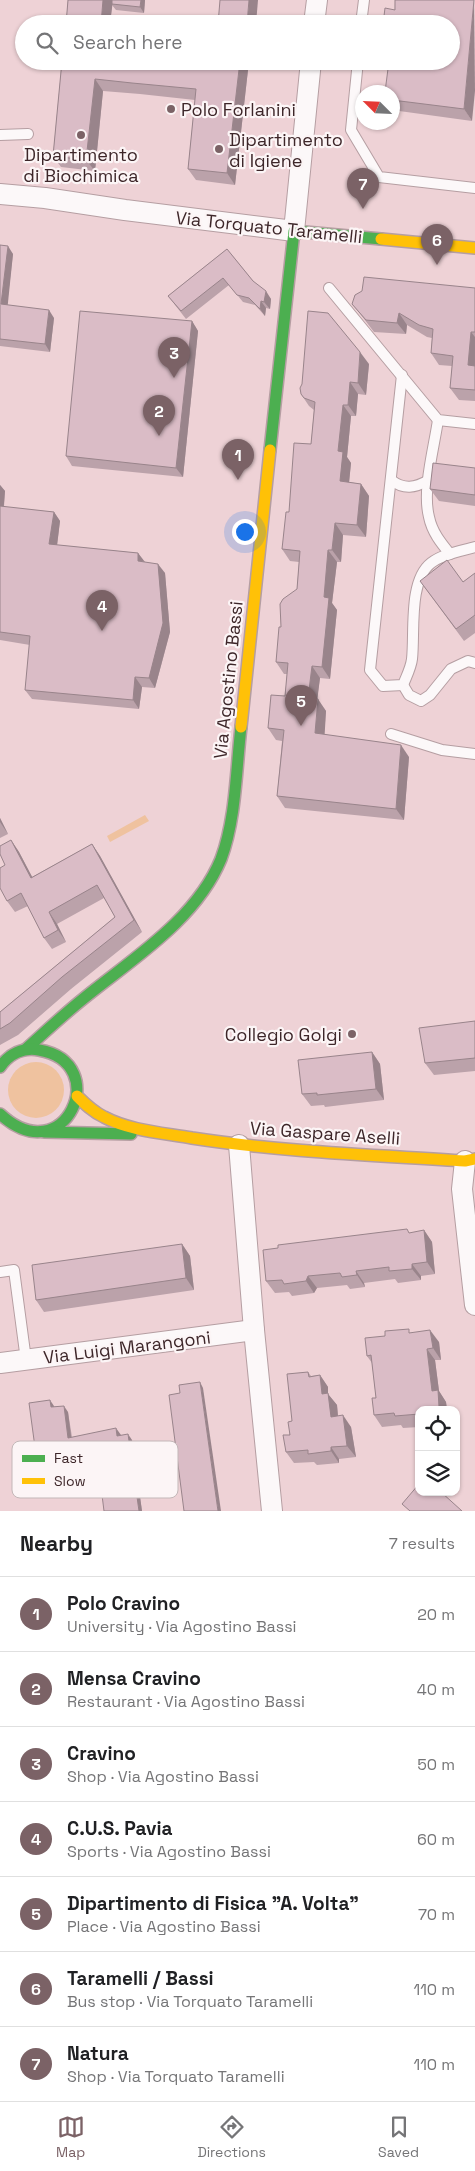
<!DOCTYPE html>
<html lang="en">
<head>
<meta charset="utf-8">
<style>
	:root { --surface:#fff; --page:#f6f6f6; --text:#202124; --muted:#757577; --line:#e0e0e0; --accent:#7b6266 }
	body { margin:0; font-family:"Space Grotesk",sans-serif; background:var(--page); color:var(--text) }
	.controls { position:absolute; right:15px; bottom:15px; display:grid; overflow:hidden; border-radius:10px; box-shadow:0 1px 4px #0004 }
	.controls button { width:45px; height:45px; display:grid; place-items:center; padding:0; border:0; border-bottom:1px solid var(--line); background:var(--surface); color:var(--text); font:25px sans-serif }
	.compass { position:absolute; left:355px; top:85px; width:45px; height:45px; border-radius:50%; background:var(--surface); box-shadow:0 1px 4px #0004; rotate:294deg }
	.you { position:absolute; left:244px; top:531px; width:18px; height:18px; margin:-12px; border:4px solid #fff; border-radius:50%; background:#1a73e8; box-shadow:0 0 0 8px #1a73e833 }
	.badge { display:grid; place-items:center; width:32px; height:32px; border-radius:50%; background:var(--accent); color:#fff; font-size:16px; font-weight:700 }
	.pin { position:absolute; translate:-50% -41px; filter:drop-shadow(0 1px 2px #0008) }
	.pin::after { content:''; position:absolute; top:26px; width:18px; height:15px; background:inherit; clip-path:polygon(0 0,100% 0,50% 100%) }
	.list { margin:0; padding:0; list-style:none }
	h2 { display:flex; justify-content:space-between; align-items:center; height:65px; margin:0; padding:0 20px; font-size:21px }
	h2 small { font-size:16px; font-weight:400; color:var(--muted) }
	.list li { display:grid; grid-template-columns:32px 1fr auto; gap:15px; align-items:center; box-sizing:border-box; height:75px; padding:0 20px; border-top:1px solid var(--line) }
	.list b { display:block; font-size:19px; white-space:nowrap }
	.list p { margin:0; font-size:16px; white-space:nowrap; color:var(--muted) }
	.list em { font-size:16px; font-style:normal; color:var(--muted) }
	.icon { flex:none; width:28px; height:28px; fill:none; stroke:currentColor; stroke-width:2; stroke-linecap:round; stroke-linejoin:round }
	.map { position:relative; flex:none; width:475px; height:1511px; overflow:hidden }
	.search { position:absolute; background:var(--surface); box-shadow:0 1px 4px #0004; left:15px; right:15px; top:15px; height:55px; display:flex; align-items:center; gap:12px; box-sizing:border-box; padding:0 18px; border-radius:28px; color:var(--muted); font-size:19px }
	.sheet { height:590px; background:var(--surface) }
	nav { display:flex; justify-content:space-around; align-items:center; box-sizing:border-box; height:70px; border-top:1px solid var(--line); background:var(--surface); font-size:14px; color:var(--muted) }
	nav a { display:grid; justify-items:center; gap:2px }
	nav .on { color:var(--accent) }
	.map>svg:first-child { display:block }
	.green { fill:#efc29f }
	.lines { fill:none; stroke-linecap:round; stroke-linejoin:round }
	.lane-casing { stroke:#b59ea2; stroke-width:12 }
	.street-casing { stroke:#b59ea2; stroke-width:22 }
	.fast-casing { stroke:#b59ea2; stroke-width:14 }
	.slow-casing { stroke:#b59ea2; stroke-width:14 }
	.lane { stroke:#fcf8f9; stroke-width:10 }
	.street { stroke:#fcf8f9; stroke-width:20 }
	.fast { stroke:#4caf50; stroke-width:11 }
	.slow { stroke:#ffc107; stroke-width:11 }
	.wall { fill:#bba2aa }
	.shaded-wall { fill:#99848b }
	.building { fill:#dabcc6; stroke:#99848b }
	.poi-dot { fill:#7b6266; stroke:#fcf5f6; stroke-width:2 }
	.labels { text-anchor:middle; dominant-baseline:central; stroke-width:4.5; stroke-linejoin:round; paint-order:stroke }
	.poi-label { font-size:18px; fill:#3d2629; stroke:#fcf5f6; text-anchor:start }
	.street-label { font-size:18px; fill:#3d2629; stroke:#fcf5f6 }
	.key { fill:#fcf5f6; stroke:#c3b7b8; stroke-width:1 }
	.key-label { font-size:14px; fill:#3d2629 }
</style>
</head>
<body>
<div class="map">
<svg width="475" height="1511" viewBox="0 0 475 1511">
	<rect width="100%" height="100%" fill="#eed2d6"/>
	<g class="green">
		<path d="M145 815 149 821 110 842 107 836Z"/>
		<circle cx="36" cy="1090" r="28"/>
	</g>
	<g class="lines">
		<g class="lane-casing">
			<g id="lane">
				<path d="M361 24 364 0"/>
				<path d="M358 61 351 130 379 177 475 188"/>
				<path d="M0 135 28 134"/>
				<path d="M329 288 438 420 475 424"/>
				<path d="M402 375 370 670 383 686 403 685C406 677 411 668 412 659 415 633 408 581 431 563 442 554 461 551 475 547"/>
				<path d="M438 420C434 448 422 490 429 517 432 532 441 543 450 554"/>
				<path d="M391 480C404 490 415 488 429 480"/>
				<path d="M403 685 409 695 421 701 430 695 451 669 468 661 475 663"/>
				<path d="M391 734 442 750 475 754"/>
				<path d="M0 1272 14 1270 26 1360"/>
			</g>
		</g>
		<g class="street-casing">
			<g id="street">
				<path d="M314 24 317 0"/>
				<path d="M0 194 45 198 125 210 294 231 311 61"/>
				<path d="M239 1145 254 1330 272 1511"/>
				<path d="M465 1161 462 1189 475 1305"/>
				<path d="M0 1363 254 1330"/>
			</g>
		</g>
		<g class="fast-casing">
			<g id="fast">
				<path d="M270 450 294 231 381 239"/>
				<path d="M26 1049C45 1032 63 1015 83 999 132 959 196 920 221 859 236 819 236 770 241 727"/>
				<path d="M0 1067C9 1054 23 1047 39 1050 114 1063 65 1174 0 1114"/>
				<path d="M44 1132 131 1134"/>
			</g>
		</g>
		<g class="slow-casing">
			<g id="slow">
				<path d="M381 239 475 248"/>
				<path d="M241 727 270 450"/>
				<path d="M77 1096C85 1104 93 1112 104 1117 130 1131 164 1133 192 1138 283 1152 374 1155 465 1161L475 1159"/>
			</g>
		</g>
		<use href="#lane" class="lane"/>
		<use href="#street" class="street"/>
		<use href="#fast" class="fast"/>
		<use href="#slow" class="slow"/>
	</g>
	<g class="wall">
		<path d="M68 0H145L144 13 116 10 112 5 110 24H66Z"/>
		<path d="M395 0 472 121 392 110Z"/>
		<path d="M62 61H249L235 185 196 180 188 169 195 100 140 94 103 91 95 171 61 167 53 156Z"/>
		<path d="M0 245 13 254 7 305 54 318 50 352 0 346Z"/>
		<path d="M227 249 253 281 271 299 270 309 266 308 265 316 255 305 243 302 229 285 186 319 168 296Z"/>
		<path d="M475 288V401L459 400 450 388 452 366 439 365 431 353 432 338 427 337 407 325 406 334 374 332 361 315 352 304Z"/>
		<path d="M192 321 198 331 183 477 72 466 66 456Z"/>
		<path d="M369 364 366 395 358 394 356 416H351L347 457 351 463 349 482 361 484 369 496 366 537 343 535 341 562H337L332 603 337 610 330 679 320 678 317 699 326 711 324 734 409 757 404 820 285 808 277 796 282 741 276 740 268 728 285 696 287 674H284L276 662 281 627 297 589 299 562 290 561 282 549 311 444 314 410 309 406 301 394Z"/>
		<path d="M475 468V506L439 501 430 489Z"/>
		<path d="M0 485 5 491 4 507 54 512 60 521 57 545 138 553 144 562 165 573 170 632 155 688 142 687 139 709 32 699 25 690 30 645 0 640Z"/>
		<path d="M475 573V633L464 641 420 581 463 582Z"/>
		<path d="M0 818 8 834 0 838Z"/>
		<path d="M11 840 19 852 32 877 92 844 100 856 142 932 71 989 18 1035 0 1045V1012L115 917 104 898 57 924 66 942 52 949 44 938 28 906 15 912 7 901 5 865Z"/>
		<path d="M475 1021V1071L434 1075 425 1063Z"/>
		<path d="M372 1052 380 1064 384 1100 325 1107 324 1105 311 1106 302 1094Z"/>
		<path d="M424 1230 432 1242 435 1274 421 1276V1280L398 1283 395 1279 364 1283 365 1287 350 1289 347 1285 317 1288 314 1293 292 1296 289 1292 275 1293 266 1281Z"/>
		<path d="M182 1244 190 1256 194 1290 44 1312 36 1300Z"/>
		<path d="M412 1333 439 1342 441 1360H435L439 1391 446 1402 447 1410H419V1427L403 1428 401 1425 382 1427 374 1415 376 1398 372 1363 367 1356Z"/>
		<path d="M308 1372 311 1376 320 1375 328 1387V1394L337 1405 338 1416 351 1427 356 1457 339 1459V1463L317 1465 314 1462 294 1463 286 1452 292 1421Z"/>
		<path d="M54 1406V1407L68 1412 72 1437 121 1435 132 1440 142 1511H105L100 1477 43 1484 39 1477Z"/>
	</g>
	<g class="shaded-wall">
		<path d="M103 0H113L110 24H101Z"/>
		<path d="M141 0H145L144 13 140 7Z"/>
		<path d="M249 0H258L256 24H247Z"/>
		<path d="M474 0 475 91 472 121 464 109Z"/>
		<path d="M240 61H249L235 185 227 173Z"/>
		<path d="M95 79 103 91 95 171 86 160Z"/>
		<path d="M8 246 13 254 7 312 1 304Z"/>
		<path d="M266 291 271 299 270 309 264 302Z"/>
		<path d="M261 301 266 308 265 316 260 309Z"/>
		<path d="M49 310 54 318 50 352 45 344Z"/>
		<path d="M399 313 407 325 406 334 397 323Z"/>
		<path d="M192 321 198 331 183 477 176 468Z"/>
		<path d="M471 332 475 337V375L468 365Z"/>
		<path d="M360 352 369 364 366 395 358 383Z"/>
		<path d="M350 382 358 394 356 416 348 405Z"/>
		<path d="M343 405 351 416 347 457 351 463 348 493 340 481 338 451Z"/>
		<path d="M361 484 369 496 366 537 357 525Z"/>
		<path d="M0 485 5 491 3 515 0 511Z"/>
		<path d="M54 512 60 521 56 554 49 544Z"/>
		<path d="M335 523 343 535 341 562 332 550Z"/>
		<path d="M328 550 337 562 332 603 337 610 330 679 322 667 324 597Z"/>
		<path d="M138 553 145 562 138 561Z"/>
		<path d="M158 564 165 573 170 632 155 688 149 678Z"/>
		<path d="M312 666 320 678 316 710 308 698Z"/>
		<path d="M135 677 142 687 139 709 133 700Z"/>
		<path d="M318 699 326 711 324 745 315 733Z"/>
		<path d="M401 745 409 757 404 820 396 809Z"/>
		<path d="M0 818 8 834 0 822Z"/>
		<path d="M11 840 19 852 39 890 31 878Z"/>
		<path d="M92 844 100 856 142 932 134 920Z"/>
		<path d="M49 912 57 924 66 942 58 930Z"/>
		<path d="M372 1052 380 1064 384 1100 376 1089Z"/>
		<path d="M424 1230 432 1242 435 1274 427 1262Z"/>
		<path d="M182 1244 190 1256 194 1290 186 1278Z"/>
		<path d="M412 1264 421 1276V1280L412 1269Z"/>
		<path d="M356 1271 364 1283 365 1287 357 1275Z"/>
		<path d="M308 1276 317 1288 314 1293 306 1281Z"/>
		<path d="M430 1330 439 1342 441 1360 433 1348Z"/>
		<path d="M427 1349 435 1360 439 1391 446 1402 447 1410H441L432 1391Z"/>
		<path d="M320 1375 328 1387V1394L337 1405 339 1429 331 1417 322 1394Z"/>
		<path d="M200 1382 203 1388 221 1511H218Z"/>
		<path d="M50 1400 54 1406 55 1414 51 1407Z"/>
		<path d="M64 1406 68 1412 72 1444 68 1438Z"/>
		<path d="M343 1415 351 1427 356 1457 347 1446Z"/>
		<path d="M116 1428 121 1435V1442L117 1436Z"/>
		<path d="M128 1434 132 1440 142 1511H139Z"/>
		<path d="M331 1447 339 1459V1463L331 1451Z"/>
	</g>
	<g class="building">
		<path d="M68 0H103L101 24H66Z"/>
		<path d="M112 0H141L140 7 112 4Z"/>
		<path d="M220 0H249L247 24H218Z"/>
		<path d="M395 0H474L464 109 392 100V92H385L389 61H451V24H383L385 8 395 10Z"/>
		<path d="M62 61H240L227 173 188 169 196 89 132 83 95 79 86 160 53 156Z"/>
		<path d="M0 245 8 246 1 304 49 310 45 344 0 339Z"/>
		<path d="M227 249 253 281 266 291 264 302 261 301 260 309 249 298 237 295 223 278 181 311 168 296Z"/>
		<path d="M364 277 475 288V332H471L468 365 475 366V390L450 388 453 356 431 353 433 329 419 325 399 313 397 323 366 320 352 304 355 295 362 291Z"/>
		<path d="M80 311 192 321 176 468 66 456Z"/>
		<path d="M308 311 328 313 360 352 358 383 350 382 348 405H343L338 451 343 452 340 481 361 484 357 525 335 523 332 550H328L324 597 329 598 322 667 312 666 308 698 318 699 315 733 401 745 396 809 277 796 284 730 268 728 271 695 285 696 288 663 276 662 279 627H281L280 604 283 599 297 589 300 551 282 549 286 512H289L294 443 311 444 315 402 304 398 301 394 300 388 302 384Z"/>
		<path d="M433 463 475 468V495L430 489Z"/>
		<path d="M0 506 54 512 49 544 138 553V561L158 564 163 623 149 678 135 677 133 700 25 690 30 636 0 632Z"/>
		<path d="M447 560 463 582 475 573V615L456 629 420 581Z"/>
		<path d="M11 840 31 878 92 844 134 920 62 977 10 1023 0 1029V1012L115 917 97 885 49 912 58 930 44 938 21 893 7 901 0 888V868L5 865 0 854V846Z"/>
		<path d="M475 1021V1058L425 1063 419 1028Z"/>
		<path d="M372 1052 376 1089 317 1095V1093L302 1094 298 1060Z"/>
		<path d="M407 1229 409 1233 424 1230 427 1262 412 1264V1269L389 1271V1267L356 1271 357 1275 342 1277 340 1273 308 1276 306 1281 284 1284 282 1280 266 1281 263 1250 278 1248V1245Z"/>
		<path d="M182 1244 186 1278 36 1300 32 1265Z"/>
		<path d="M409 1329V1333L430 1330 433 1348 427 1349 432 1391 438 1390 439 1407 418 1409 419 1414 395 1416 394 1413 374 1415 372 1398H376L371 1355 367 1356 365 1338 385 1336V1331Z"/>
		<path d="M308 1372 309 1377 320 1375 322 1394 328 1393 331 1417 343 1415 347 1446 331 1447V1451L308 1454V1450L286 1452 283 1435H290L288 1422 292 1421 287 1374Z"/>
		<path d="M200 1382 218 1511H184L169 1395 180 1393 179 1385Z"/>
		<path d="M50 1400 51 1407 64 1406 68 1438 116 1428 117 1436 128 1434 139 1511H104L99 1471 39 1477 29 1403Z"/>
		<path d="M419 1484V1492H441L462 1511H410L402 1504Z"/>
	</g>
	<g class="poi-dot">
		<circle cx="171" cy="109" r="5"/>
		<circle cx="81" cy="135" r="5"/>
		<circle cx="219" cy="149" r="5"/>
		<circle cx="352" cy="1034" r="5"/>
	</g>
	<g class="labels">
		<g class="poi-label">
			<text x="181" y="109">Polo Forlanini</text>
			<text x="229" y="139">Dipartimento<tspan x="229" dy="21">di Igiene</tspan></text>
			<text x="81" y="154" text-anchor="middle">Dipartimento<tspan x="81" dy="21">di Biochimica</tspan></text>
			<text x="342" y="1034" text-anchor="end">Collegio Golgi</text>
		</g>
		<g class="street-label">
			<text transform="translate(269 227) rotate(6)">Via Torquato Taramelli</text>
			<text transform="translate(228 680) rotate(-84)">Via Agostino Bassi</text>
			<text transform="translate(325 1133) rotate(4)">Via Gaspare Aselli</text>
			<text transform="translate(127 1347) rotate(-7)">Via Luigi Marangoni</text>
		</g>
	</g>
	<rect x="12" y="1441" width="166" height="57" rx="8" class="key"/>
	<rect x="22" y="1455" width="23" height="7" fill="#4caf50"/>
	<rect x="22" y="1478" width="23" height="6" fill="#ffc107"/>
	<g class="key-label">
		<text x="54" y="1463">Fast</text>
		<text x="54" y="1486">Slow</text>
	</g>
</svg>
<div class="controls">
<button><svg class="icon" aria-label="locate" viewBox="0 0 24 24"><circle cx="12" cy="12" r="6"/><path d="M12 2v4M12 18v4M2 12h4M18 12h4"/></svg></button>
<button><svg class="icon" aria-label="layers" viewBox="0 0 24 24"><path d="M12 4l9 5-9 5-9-5zM3 14l9 5 9-5"/></svg></button>
</div>
<svg class="compass" viewBox="-18 -18 36 36"><path d="M0-13l5 13h-10z" fill="#e53935"/><path d="M0 13l5-13h-10z" fill="#757577"/></svg>
<div class="you"></div>
<div class="pin badge" style="left:238px;top:480px">1</div>
<div class="pin badge" style="left:159px;top:436px">2</div>
<div class="pin badge" style="left:174px;top:378px">3</div>
<div class="pin badge" style="left:102px;top:631px">4</div>
<div class="pin badge" style="left:301px;top:726px">5</div>
<div class="pin badge" style="left:437px;top:265px">6</div>
<div class="pin badge" style="left:363px;top:209px">7</div>
<div class="search"><svg class="icon" aria-label="search" viewBox="0 0 24 24"><circle cx="10" cy="10" r="6"/><path d="M15 15l6 6"/></svg>Search here</div>
</div>
<section class="sheet">
<h2>Nearby<small>7 results</small></h2>
<ul class="list">
<li><span class="badge">1</span><div><b>Polo Cravino</b><p>University · Via Agostino Bassi</p></div><em>20 m</em></li>
<li><span class="badge">2</span><div><b>Mensa Cravino</b><p>Restaurant · Via Agostino Bassi</p></div><em>40 m</em></li>
<li><span class="badge">3</span><div><b>Cravino</b><p>Shop · Via Agostino Bassi</p></div><em>50 m</em></li>
<li><span class="badge">4</span><div><b>C.U.S. Pavia</b><p>Sports · Via Agostino Bassi</p></div><em>60 m</em></li>
<li><span class="badge">5</span><div><b>Dipartimento di Fisica &quot;A. Volta&quot;</b><p>Place · Via Agostino Bassi</p></div><em>70 m</em></li>
<li><span class="badge">6</span><div><b>Taramelli / Bassi</b><p>Bus stop · Via Torquato Taramelli</p></div><em>110 m</em></li>
<li><span class="badge">7</span><div><b>Natura</b><p>Shop · Via Torquato Taramelli</p></div><em>110 m</em></li>
</ul>
</section>
<nav>
<a class="on"><svg class="icon" aria-label="map" viewBox="0 0 24 24"><path d="M3 6l6-2 6 2 6-2v14l-6 2-6-2-6 2zM9 4v14M15 6v14"/></svg>Map</a>
<a><svg class="icon" aria-label="directions" viewBox="0 0 24 24"><path d="M12 3l9 9-9 9-9-9zM9 14v-3h6M13 9l2 2-2 2"/></svg>Directions</a>
<a><svg class="icon" aria-label="saved" viewBox="0 0 24 24"><path d="M7 4h10v16l-5-4-5 4z"/></svg>Saved</a>
</nav>
</body>
</html>
